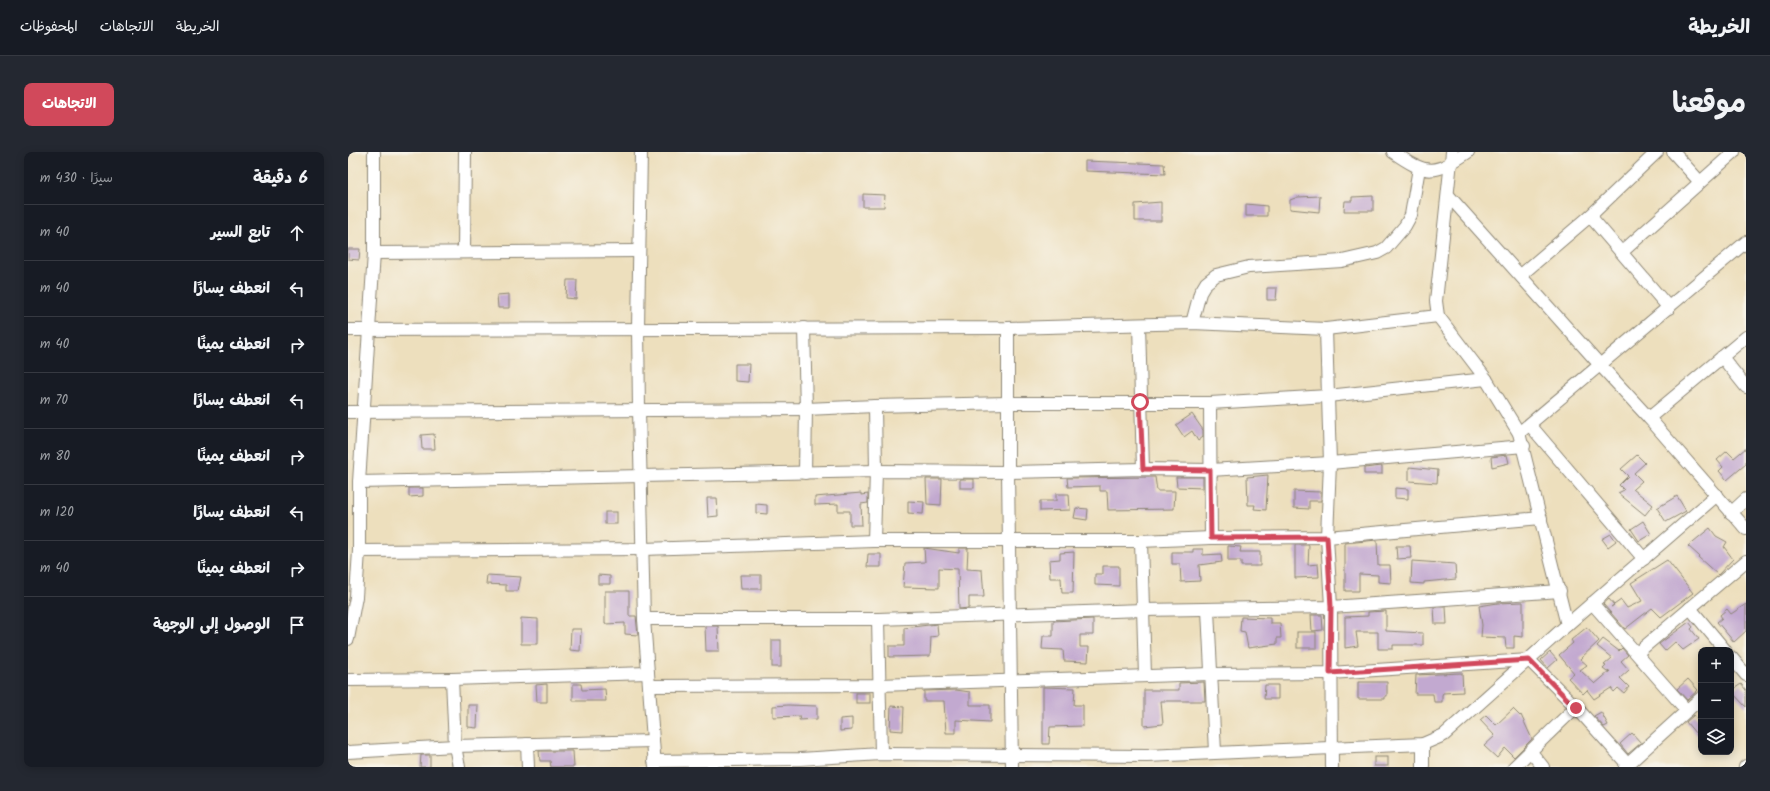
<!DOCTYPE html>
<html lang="ar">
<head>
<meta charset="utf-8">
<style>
	:root { --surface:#171b24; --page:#242831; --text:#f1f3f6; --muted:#9ea1a6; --line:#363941; --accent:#d1495b }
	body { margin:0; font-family:Kalam,"Playpen Sans Arabic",sans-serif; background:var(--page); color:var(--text); direction:rtl }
	.controls { position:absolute; right:12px; bottom:12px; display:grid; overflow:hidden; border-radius:8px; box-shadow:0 2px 10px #0003 }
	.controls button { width:36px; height:36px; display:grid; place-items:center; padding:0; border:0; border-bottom:1px solid var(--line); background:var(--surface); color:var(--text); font:20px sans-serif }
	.stop { position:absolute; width:12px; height:12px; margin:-9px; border:3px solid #d1495b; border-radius:50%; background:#fff }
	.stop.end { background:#d1495b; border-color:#fff; box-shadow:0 1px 4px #0008 }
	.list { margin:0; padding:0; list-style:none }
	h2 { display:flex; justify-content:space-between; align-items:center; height:52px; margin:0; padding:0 16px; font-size:17px }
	h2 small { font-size:13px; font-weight:400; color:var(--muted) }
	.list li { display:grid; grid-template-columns:26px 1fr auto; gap:12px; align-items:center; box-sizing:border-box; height:56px; padding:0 16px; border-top:1px solid var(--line) }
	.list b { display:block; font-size:15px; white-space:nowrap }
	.list em { font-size:13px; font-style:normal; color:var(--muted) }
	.icon { flex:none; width:22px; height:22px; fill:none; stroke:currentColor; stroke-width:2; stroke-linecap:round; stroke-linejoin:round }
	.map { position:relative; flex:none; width:1398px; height:615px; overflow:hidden; direction:ltr; border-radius:8px }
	header { display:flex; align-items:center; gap:24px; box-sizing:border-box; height:56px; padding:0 20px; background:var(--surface); border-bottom:1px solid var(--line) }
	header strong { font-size:19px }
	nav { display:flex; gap:22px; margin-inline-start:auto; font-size:14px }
	.intro { display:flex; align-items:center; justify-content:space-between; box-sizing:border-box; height:96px; padding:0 24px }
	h1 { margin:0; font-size:28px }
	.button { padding:10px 18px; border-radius:8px; background:var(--accent); color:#fff; font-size:14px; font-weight:700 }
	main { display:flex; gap:24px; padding:0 24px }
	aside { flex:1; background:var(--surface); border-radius:8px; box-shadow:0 2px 10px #0003 }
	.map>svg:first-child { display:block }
	.building { fill:#c2a9d0 }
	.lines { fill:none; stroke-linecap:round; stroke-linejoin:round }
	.minor-casing { stroke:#8c8574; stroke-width:14 }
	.minor { stroke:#fff; stroke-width:12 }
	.route { stroke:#d1495b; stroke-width:5 }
</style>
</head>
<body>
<header>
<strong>الخريطة</strong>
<nav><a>الخريطة</a><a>الاتجاهات</a><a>المحفوظات</a></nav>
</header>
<div class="intro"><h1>موقعنا</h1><a class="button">الاتجاهات</a></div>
<main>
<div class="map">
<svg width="1398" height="615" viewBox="0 0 1398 615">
	<rect width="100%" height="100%" fill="#f7f3e8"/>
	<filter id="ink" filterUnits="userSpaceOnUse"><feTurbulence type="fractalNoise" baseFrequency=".025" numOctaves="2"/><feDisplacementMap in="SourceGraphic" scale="8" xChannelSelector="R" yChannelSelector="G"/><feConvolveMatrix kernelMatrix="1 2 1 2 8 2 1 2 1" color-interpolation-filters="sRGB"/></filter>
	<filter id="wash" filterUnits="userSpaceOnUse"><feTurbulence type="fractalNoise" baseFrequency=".012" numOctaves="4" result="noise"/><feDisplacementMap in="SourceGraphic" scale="16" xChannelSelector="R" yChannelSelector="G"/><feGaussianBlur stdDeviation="0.9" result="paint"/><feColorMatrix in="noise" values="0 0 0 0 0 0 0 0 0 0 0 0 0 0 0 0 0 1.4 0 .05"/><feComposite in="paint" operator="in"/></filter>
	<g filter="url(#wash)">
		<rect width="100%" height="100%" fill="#eddfbd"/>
		<g id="blocks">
			<g class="building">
				<path d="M737 9 816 12 817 22 737 19Z"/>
				<path d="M515 42 537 43 536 55H515Z"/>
				<path d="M972 44 971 60 942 57V48L950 45Z"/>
				<path d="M1025 44V59H996L997 49H1004V45Z"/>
				<path d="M813 50V69H787V52Z"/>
				<path d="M898 52 919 54V64H898Z"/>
				<path d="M0 97H12L11 108 0 107Z"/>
				<path d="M219 128H229L228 147 218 146Z"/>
				<path d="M919 136H929L928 148H919Z"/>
				<path d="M161 142V156H150L149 143Z"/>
				<path d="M387 212H401L400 230 387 229Z"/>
				<path d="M844 262 855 278V285L850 289 844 279 836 285 828 273Z"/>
				<path d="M86 282 87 297H74L73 283Z"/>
				<path d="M1398 296V312L1379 328 1371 319 1375 315 1369 308 1379 299 1386 306Z"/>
				<path d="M1159 303 1161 311 1144 315 1143 305Z"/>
				<path d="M1289 303 1297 311 1286 321 1294 329 1285 337 1305 353 1297 363 1270 341 1276 338 1271 333 1280 324 1273 317Z"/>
				<path d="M1034 314V322H1016V316Z"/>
				<path d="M1061 315 1090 318 1089 331 1061 329Z"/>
				<path d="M920 323 918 358 906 357 907 353H900L899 325Z"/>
				<path d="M807 325 809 339H827L826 357 760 358 759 339H752V334L720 335 719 326Z"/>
				<path d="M828 325H855V336L829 335Z"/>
				<path d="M578 327H594L593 353 579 352Z"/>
				<rect x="612" y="327" width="14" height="9"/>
				<path d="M61 336H75V344L61 345Z"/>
				<path d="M1047 336 1060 337V347L1047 346Z"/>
				<path d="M946 339 973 340V349H961V357L946 356Z"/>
				<path d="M513 341V343L520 342V351L513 352 514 373H502V359H490V352L467 353V345Z"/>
				<path d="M708 342H721L722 358 692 359V349H708Z"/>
				<path d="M1329 344 1338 359 1318 370 1309 356Z"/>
				<path d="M359 346H369L370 364 360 365Z"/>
				<path d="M560 349 576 350 575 362 560 361Z"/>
				<path d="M408 352 419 353V362L408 361Z"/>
				<path d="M728 356 740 357 739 368 726 366Z"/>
				<rect x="257" y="360" width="12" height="12"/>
				<path d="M1295 369 1303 382 1291 389 1283 377Z"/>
				<path d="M1362 376 1368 384 1379 390 1376 395 1385 407 1370 423 1350 405 1351 404 1340 394Z"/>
				<path d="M1263 382 1268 389 1260 395 1254 387Z"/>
				<path d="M1029 388 1030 413H1042L1043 431 1030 430V423L1011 422V439H997V391Z"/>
				<path d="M947 393H961L960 413 970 412 971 425 947 426Z"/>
				<path d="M880 394 893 395 892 400H912V414H893V409H880Z"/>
				<path d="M1048 394H1062L1063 406 1049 407Z"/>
				<path d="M576 396 611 401V396H620L619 417 634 418 636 445H621V456L611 457 610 417 591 416V436L555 435 557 411 577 410Z"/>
				<path d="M845 397H855V403L873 402 874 410 851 413 852 429 833 430 832 412H824V400H845Z"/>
				<path d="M726 400 725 441H714L713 426H702L701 408 712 407V401Z"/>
				<path d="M520 402H533V415H519Z"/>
				<path d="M1319 408 1345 441 1313 465 1304 456 1277 477 1255 452 1261 447 1266 453 1263 455 1273 448 1279 456 1294 449 1283 431Z"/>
				<path d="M1064 409 1107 412 1108 427 1076 430V432L1063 431Z"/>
				<path d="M755 414H771V434L747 433V422H755Z"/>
				<path d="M139 423 173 425 170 439H158V433L138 432Z"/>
				<path d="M250 423 262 424V432H250Z"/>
				<path d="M392 423H413V437H393Z"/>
				<path d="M257 439H281V464H288L290 483 277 482V471L257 472Z"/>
				<path d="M1175 450V485L1166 484V496H1158L1157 486 1133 485 1134 473 1131 454 1150 451Z"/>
				<path d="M1398 452V479L1386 490 1369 470 1374 466 1372 463 1379 457 1383 462Z"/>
				<path d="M1086 455H1098L1099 472H1087Z"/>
				<path d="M1038 459V479L1075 481V493H1045V497H1030V480H1008L1010 494 997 496V465L1020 464V460Z"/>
				<path d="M963 463H974L975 478 964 479Z"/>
				<path d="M893 465 922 466V471H932L933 486H929V492L900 496 897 480 892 479Z"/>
				<path d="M173 466 190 467V492H173Z"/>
				<path d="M745 467V483H732V495H741L740 510 716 509 715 498 694 497 695 484H705V469Z"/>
				<path d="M1341 470 1345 475 1343 477 1351 487 1335 498 1327 490 1317 499 1311 492Z"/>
				<path d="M589 472 590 484 583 485 582 504 541 505V494H556V476Z"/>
				<path d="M357 474H370L371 499H358Z"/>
				<path d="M1239 475 1251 489 1232 507 1239 513 1232 518 1247 532 1262 519 1259 520 1255 517 1258 514 1256 513 1264 506 1249 494 1255 487 1271 499 1274 496 1280 503 1273 509 1281 518 1272 526 1281 535 1276 541 1270 536 1266 540 1263 536 1246 547 1239 538 1235 542 1220 526 1226 521 1211 503 1225 491 1223 488Z"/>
				<path d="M223 477H233L232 499 222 498Z"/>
				<rect x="949" y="480" width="19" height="16"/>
				<rect x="424" y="488" width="9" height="27"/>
				<path d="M1202 500 1209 508 1200 516 1193 508Z"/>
				<path d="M1114 521 1115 540 1095 541 1094 543V550H1086L1085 542H1067L1068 523Z"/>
				<path d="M1340 527 1350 538 1339 548 1329 537Z"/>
				<path d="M856 530 857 549H813L815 572 796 574V538H831V531Z"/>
				<path d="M1010 530H1039V544H1037V547H1010Z"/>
				<path d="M199 532V550H189L188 533Z"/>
				<path d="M225 532H233L234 538 257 537 258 549H225Z"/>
				<path d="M1393 532 1398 538V555L1383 539Z"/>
				<path d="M917 533H930V547H916Z"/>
				<path d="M695 535 727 536 726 553H735V574L702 575 701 592H695Z"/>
				<path d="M608 538 622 540V553H642V570L608 568V581H598L596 549H576V539Z"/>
				<rect x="508" y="541" width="14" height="10"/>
				<path d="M120 553H130L129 576 120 575Z"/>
				<path d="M440 553 469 554V567L451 568 452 564 425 565V554Z"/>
				<path d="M543 554 556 555 555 579 542 578Z"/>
				<path d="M1165 557 1172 564 1173 563 1184 587 1166 605 1157 596 1149 606 1136 594 1147 584 1132 568 1138 563 1148 573Z"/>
				<path d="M1253 560 1260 573 1256 575 1246 564Z"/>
				<path d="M1346 563 1353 571V588L1338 570Z"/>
				<path d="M504 566V578L492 579V567Z"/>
				<path d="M1284 581 1293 591 1280 602 1272 592Z"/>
				<path d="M191 599H225L226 615H203L202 609H192Z"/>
				<path d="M73 603H82V615H72Z"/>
				<rect x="1026" y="605" width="14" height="9"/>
			</g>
		</g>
	</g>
	<g filter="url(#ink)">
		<use href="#blocks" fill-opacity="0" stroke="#8c8574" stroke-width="1"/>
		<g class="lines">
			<g class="minor-casing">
				<g id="minor">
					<path d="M293 0 290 176 291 258 296 467 307 615"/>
					<path d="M1045 0C1080 24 1086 23 1120 0"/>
					<path d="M1325 0 1352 30"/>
					<path d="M1100 43 1253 214 1301 266 1398 377"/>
					<path d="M1242 64 1321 156"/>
					<path d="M116 100 117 0"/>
					<path d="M1274 100 1386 0"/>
					<path d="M26 101 290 99"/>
					<path d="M1173 123 1242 64 1309 0"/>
					<path d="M844 171 852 141 858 131 868 123 901 115 994 109 1029 101 1038 96 1057 74 1063 63 1071 16"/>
					<path d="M791 173 795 317"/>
					<path d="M456 176 458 257 457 321"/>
					<path d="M660 176V320L664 615"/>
					<path d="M978 177 982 311 979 385 983 455 984 615"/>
					<path d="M0 178 660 176 844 171 978 177 1090 164"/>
					<path d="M1374 205 1398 235"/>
					<path d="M862 251 863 386"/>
					<path d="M0 260 458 257 527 254 660 251H862L980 244 1138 227"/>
					<path d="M1301 266 1398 185"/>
					<path d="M1182 273 1296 407"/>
					<path d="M1171 281 1398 90"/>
					<path d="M11 330 528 319 660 320 795 317 862 318 982 311 1176 294"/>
					<path d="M1383 361 1398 347"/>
					<path d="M526 389 528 319 527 254"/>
					<path d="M793 389 797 524"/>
					<path d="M11 399 295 397 526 389H793L863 386 979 385 1193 366"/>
					<path d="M1244 451 1339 559"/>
					<path d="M1342 456 1377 498"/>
					<path d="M860 458 867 600"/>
					<path d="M296 467H530L795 458 983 455 1212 439"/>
					<path d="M530 467 533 602"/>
					<path d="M1219 473 1369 343"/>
					<path d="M0 487 8 445 11 399V330L26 101V0"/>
					<path d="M1289 501 1398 409"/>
					<path d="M1383 505 1398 523"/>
					<path d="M104 527 107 594 111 615"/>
					<path d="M0 528 104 527 300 521"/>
					<path d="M301 534 531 533 862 522 982 521 1181 508 1228 555 1280 613"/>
					<path d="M179 592 180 615"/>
					<path d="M1075 592V615"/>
					<path d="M0 600 107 594 305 589"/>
					<path d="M1183 600 1195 615"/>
					<path d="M306 609 452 607 533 602 799 604 1075 592 1096 583 1219 473 1171 281 1138 227 1090 164 1088 149 1104 0"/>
					<path d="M1166 615 1228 555"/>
					<path d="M1277 615 1353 546"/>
					<path d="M1397 615 1398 614"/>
				</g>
			</g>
			<use href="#minor" class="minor"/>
		</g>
	</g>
	<g class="lines" filter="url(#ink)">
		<path class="route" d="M792 250 795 317 862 318 863 386 979 385 983 455 982 521 1181 508 1228 556"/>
	</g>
</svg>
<div class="controls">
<button>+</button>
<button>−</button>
<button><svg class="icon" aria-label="layers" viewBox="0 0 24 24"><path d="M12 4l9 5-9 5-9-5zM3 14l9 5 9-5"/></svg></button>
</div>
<div class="stop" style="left:792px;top:250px"></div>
<div class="stop end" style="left:1228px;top:556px"></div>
</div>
<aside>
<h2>6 دقيقة<small>سيرًا · 430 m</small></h2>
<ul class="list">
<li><svg class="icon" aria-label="ahead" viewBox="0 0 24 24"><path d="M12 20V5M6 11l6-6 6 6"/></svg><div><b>تابع السير</b></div><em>40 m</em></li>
<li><svg class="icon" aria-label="left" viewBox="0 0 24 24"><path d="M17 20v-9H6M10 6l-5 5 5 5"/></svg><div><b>انعطف يسارًا</b></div><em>40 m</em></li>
<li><svg class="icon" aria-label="right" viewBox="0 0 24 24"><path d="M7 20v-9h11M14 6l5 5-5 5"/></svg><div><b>انعطف يمينًا</b></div><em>40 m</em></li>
<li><svg class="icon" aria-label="left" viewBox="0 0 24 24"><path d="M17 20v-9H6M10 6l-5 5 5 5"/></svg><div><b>انعطف يسارًا</b></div><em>70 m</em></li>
<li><svg class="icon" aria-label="right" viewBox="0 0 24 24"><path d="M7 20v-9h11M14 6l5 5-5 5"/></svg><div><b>انعطف يمينًا</b></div><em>80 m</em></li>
<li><svg class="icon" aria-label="left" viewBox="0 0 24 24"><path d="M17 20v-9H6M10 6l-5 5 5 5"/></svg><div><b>انعطف يسارًا</b></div><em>120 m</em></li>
<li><svg class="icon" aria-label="right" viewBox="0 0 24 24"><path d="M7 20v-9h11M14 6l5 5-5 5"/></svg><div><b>انعطف يمينًا</b></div><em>40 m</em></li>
<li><svg class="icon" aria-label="arrive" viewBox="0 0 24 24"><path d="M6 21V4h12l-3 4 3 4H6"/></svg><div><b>الوصول إلى الوجهة</b></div></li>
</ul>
</aside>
</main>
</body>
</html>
